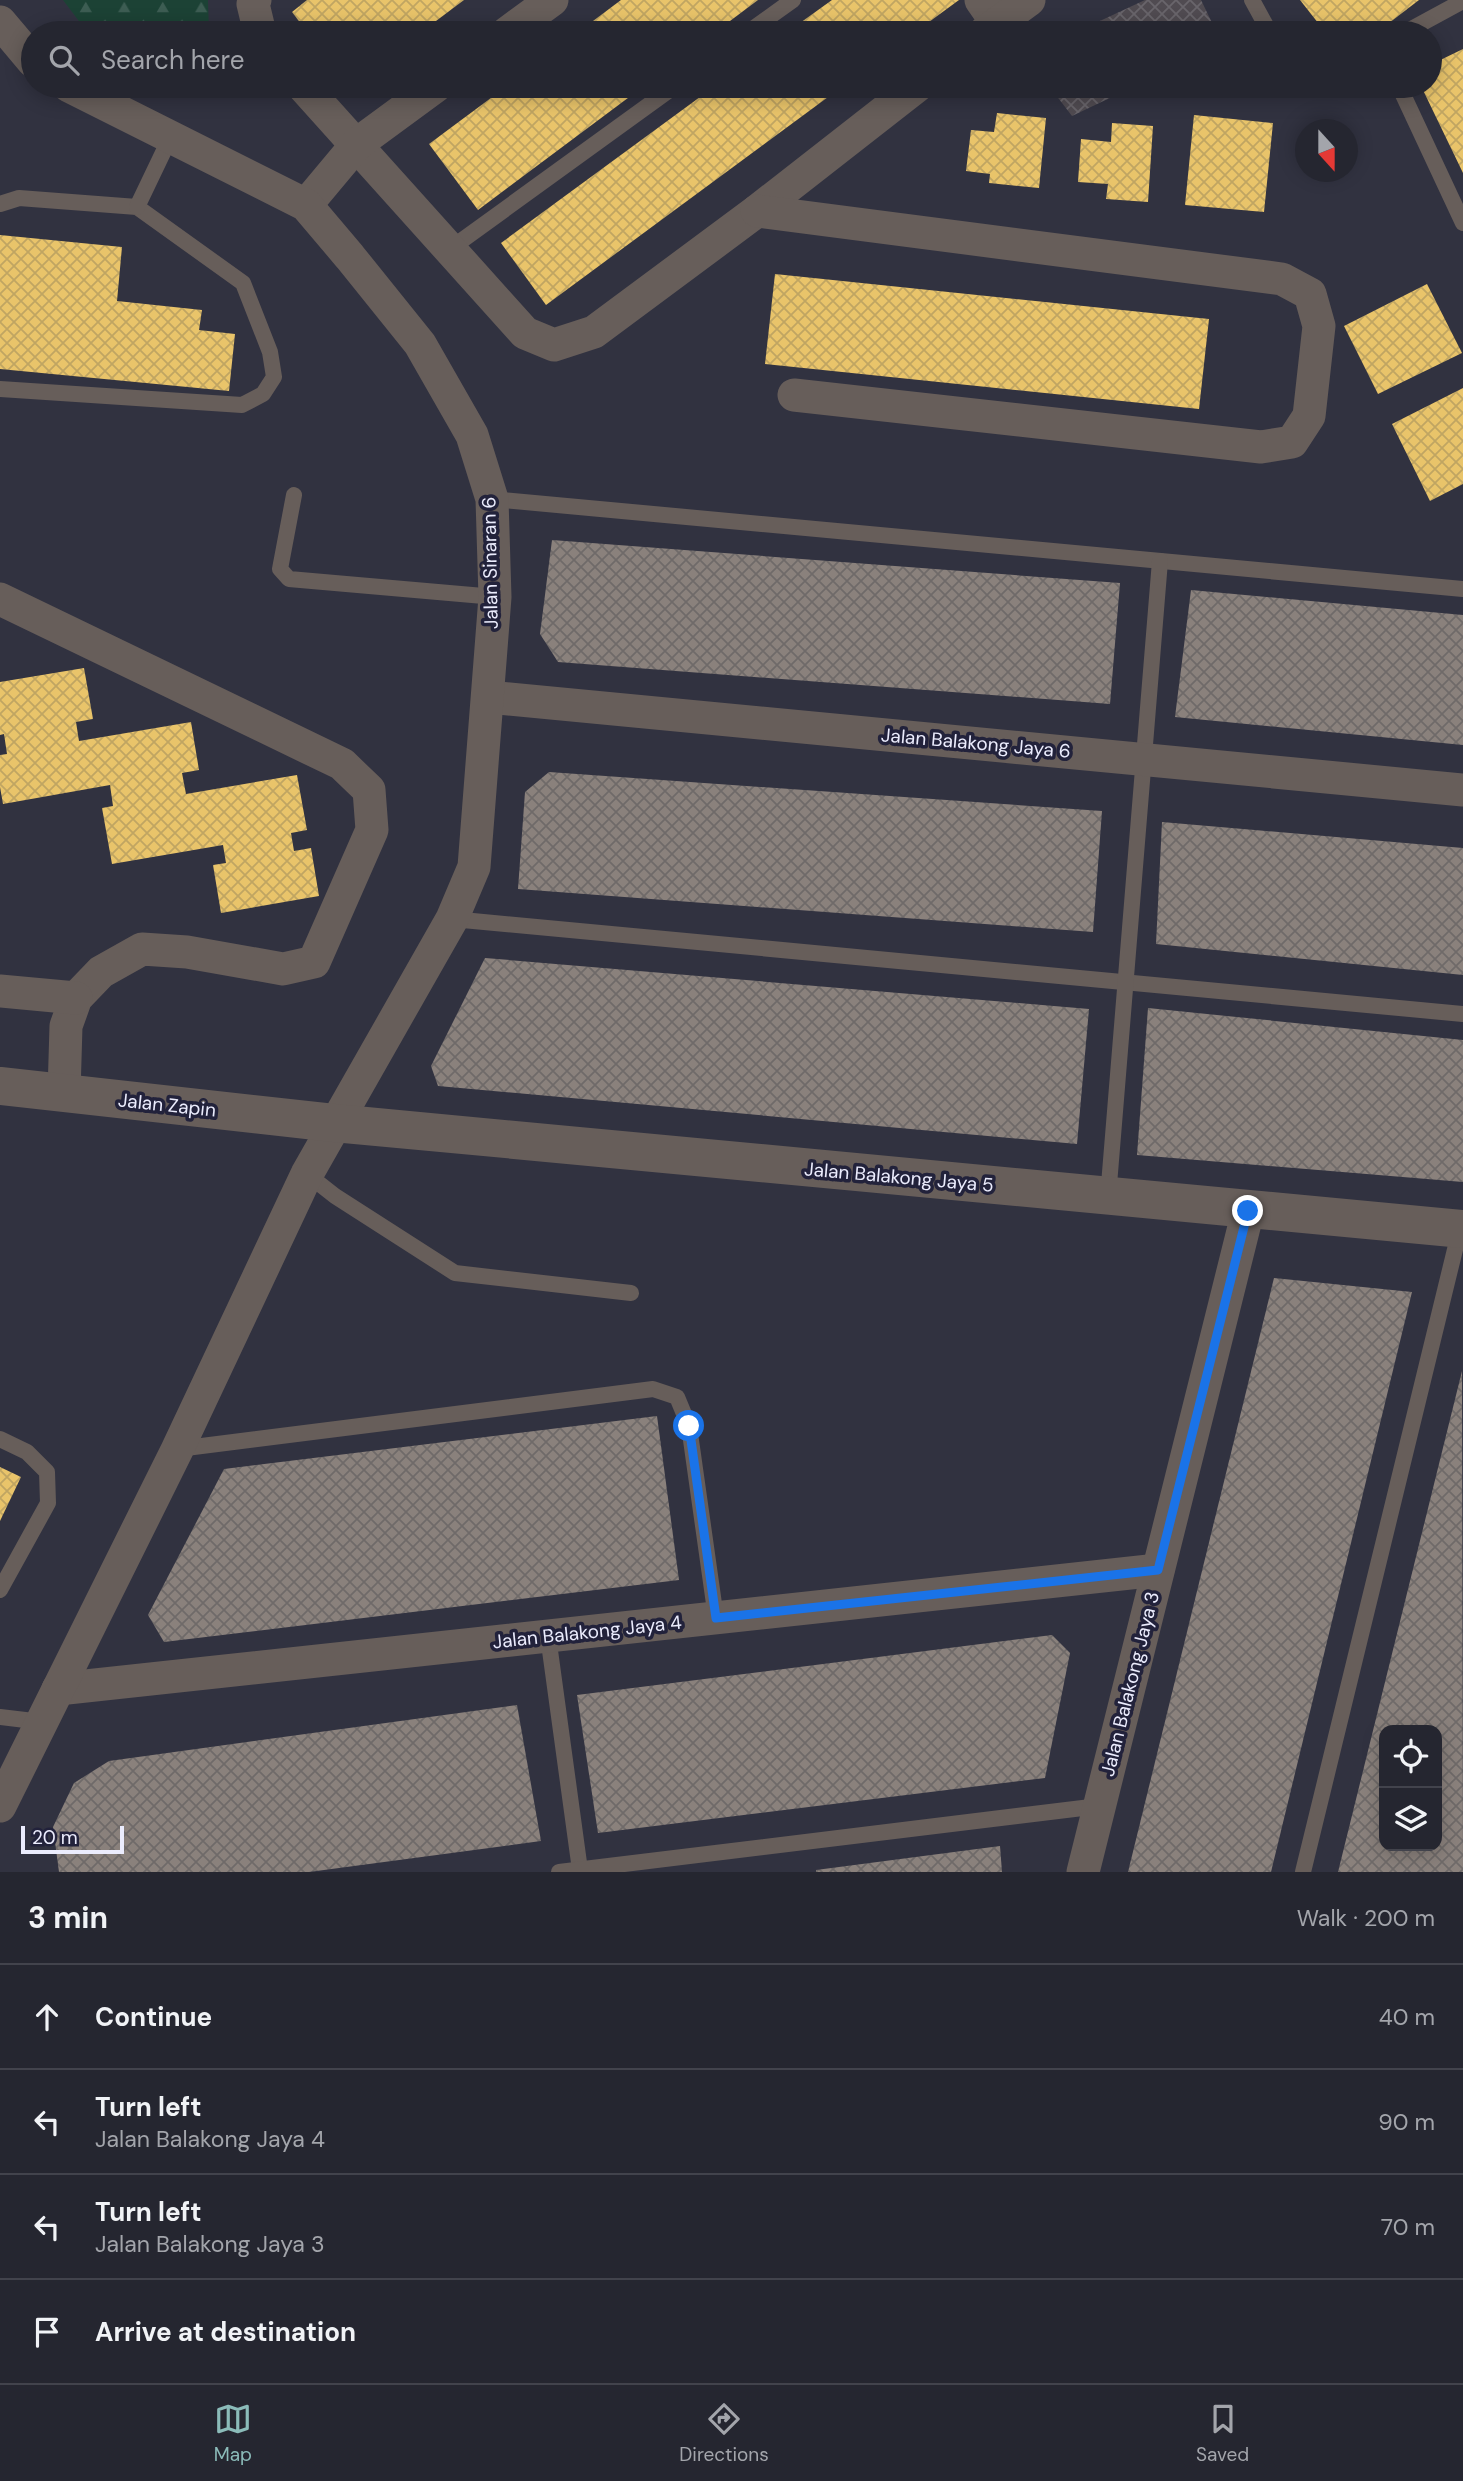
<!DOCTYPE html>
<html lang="en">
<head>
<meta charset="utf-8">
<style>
	:root { --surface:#252630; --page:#2d2e38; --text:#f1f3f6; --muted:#a3a5ab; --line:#42434c; --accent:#8bbbb9 }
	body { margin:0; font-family:"DM Sans",sans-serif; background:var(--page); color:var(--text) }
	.controls { position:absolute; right:21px; bottom:21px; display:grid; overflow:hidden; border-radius:14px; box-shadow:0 4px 18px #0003 }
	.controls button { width:63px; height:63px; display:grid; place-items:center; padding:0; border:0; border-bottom:2px solid var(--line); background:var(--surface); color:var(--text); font:35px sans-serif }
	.compass { position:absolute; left:1295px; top:119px; width:63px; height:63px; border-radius:50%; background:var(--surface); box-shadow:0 4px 18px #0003; rotate:159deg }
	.scale { position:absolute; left:21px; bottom:18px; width:103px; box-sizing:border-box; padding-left:7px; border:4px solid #ebecfd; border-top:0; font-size:19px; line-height:24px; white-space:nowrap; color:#ebecfd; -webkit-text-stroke:5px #22223b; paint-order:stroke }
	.stop { position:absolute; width:21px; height:21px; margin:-16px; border:5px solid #1a73e8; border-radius:50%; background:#fff }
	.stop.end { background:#1a73e8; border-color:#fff; box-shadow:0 2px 7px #0008 }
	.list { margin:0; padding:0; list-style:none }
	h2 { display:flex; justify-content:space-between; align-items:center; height:91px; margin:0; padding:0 28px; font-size:30px }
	h2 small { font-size:23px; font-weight:400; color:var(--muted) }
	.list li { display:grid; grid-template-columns:46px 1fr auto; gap:21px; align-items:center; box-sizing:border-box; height:105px; padding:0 28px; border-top:2px solid var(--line) }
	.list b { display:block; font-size:26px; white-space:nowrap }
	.list p { margin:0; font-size:23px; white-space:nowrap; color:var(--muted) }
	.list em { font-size:23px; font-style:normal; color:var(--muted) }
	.icon { flex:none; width:38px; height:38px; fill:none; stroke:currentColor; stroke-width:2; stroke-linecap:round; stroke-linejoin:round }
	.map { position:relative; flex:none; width:1463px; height:1872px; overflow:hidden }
	.search { position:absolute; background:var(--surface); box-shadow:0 4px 18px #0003; left:21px; right:21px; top:21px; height:77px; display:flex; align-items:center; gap:18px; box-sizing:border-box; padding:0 24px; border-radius:38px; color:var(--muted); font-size:26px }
	.sheet { height:511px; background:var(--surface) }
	nav { display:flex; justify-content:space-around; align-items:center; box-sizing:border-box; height:98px; border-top:2px solid var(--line); background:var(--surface); font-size:19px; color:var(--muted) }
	nav a { display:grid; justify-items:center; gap:4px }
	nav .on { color:var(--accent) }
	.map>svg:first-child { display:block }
	.forest { fill:url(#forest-firs) }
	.homes { fill:url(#homes-cross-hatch) }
	.industry { fill:url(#industry-cross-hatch); fill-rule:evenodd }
	.building { fill:url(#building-cross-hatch) }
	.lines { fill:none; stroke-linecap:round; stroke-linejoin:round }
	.service { stroke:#675e5a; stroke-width:16 }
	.minor { stroke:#675e5a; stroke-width:33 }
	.tertiary { stroke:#675e5a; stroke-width:38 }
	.route { stroke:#1a73e8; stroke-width:9 }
	.labels { text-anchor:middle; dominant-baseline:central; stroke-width:7; stroke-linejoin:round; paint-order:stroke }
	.street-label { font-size:19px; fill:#ebecfd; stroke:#22223b }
</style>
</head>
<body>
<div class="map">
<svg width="1463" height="1872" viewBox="0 0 1463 1872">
	<defs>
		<pattern id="forest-firs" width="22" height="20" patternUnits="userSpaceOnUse" patternTransform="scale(1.75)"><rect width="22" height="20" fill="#1c4235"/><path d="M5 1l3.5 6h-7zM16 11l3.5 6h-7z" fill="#3d5d53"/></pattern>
		<pattern id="homes-cross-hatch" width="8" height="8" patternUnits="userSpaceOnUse" patternTransform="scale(1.75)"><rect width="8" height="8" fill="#e9c46a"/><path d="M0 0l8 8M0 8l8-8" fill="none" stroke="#c0a562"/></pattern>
		<pattern id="industry-cross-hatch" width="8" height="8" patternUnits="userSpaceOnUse" patternTransform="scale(1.75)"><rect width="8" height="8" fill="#8a817c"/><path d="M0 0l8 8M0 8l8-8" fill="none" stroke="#6f6a69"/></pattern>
		<pattern id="building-cross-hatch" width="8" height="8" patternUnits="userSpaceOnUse" patternTransform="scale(1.75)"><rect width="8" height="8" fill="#504b51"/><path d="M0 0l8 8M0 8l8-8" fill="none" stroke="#69656b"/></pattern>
	</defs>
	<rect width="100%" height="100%" fill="#313240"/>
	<path class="forest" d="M63 0H208L209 33H88Z"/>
	<g class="homes">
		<path d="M307 0H464L420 33H308L292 12Z"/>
		<path d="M621 0H758L714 33H577Z"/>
		<path d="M832 0H959L914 33H786Z"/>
		<path d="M1300 0H1419L1376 33H1326Z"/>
		<path d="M1463 49V173L1421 86H1430V65Z"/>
		<path d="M507 86H644L478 210 429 144Z"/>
		<path d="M715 86H843L546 305 501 243Z"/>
		<path d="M997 113 1046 118 1039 188 989 183 990 174 966 171 971 130 994 132Z"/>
		<path d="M1194 115 1273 123 1264 212 1185 205Z"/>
		<path d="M1112 123 1153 126 1148 202 1106 199 1108 184 1078 182 1081 139 1111 142Z"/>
		<path d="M0 235 122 247 117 301 202 310 199 330 235 334 229 391 0 369Z"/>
		<path d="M775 274 1209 319 1199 409 765 364Z"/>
		<path d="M1427 284 1462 353 1378 394 1344 326Z"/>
		<path d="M1463 388V484L1430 501 1392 424Z"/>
		<path d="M84 668 93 719 76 722 79 741 191 722 199 770 182 773 186 794 297 775 307 830 291 833 294 851 311 848 319 896 221 913 213 865 226 863 223 845 112 864 102 808 113 806 110 785 3 804 0 787V755L7 754 4 734 0 735V682Z"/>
		<path d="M0 1467 21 1477 0 1521Z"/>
	</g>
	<g class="industry">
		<path d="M552 540 1120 583 1110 704 558 662 540 634Z"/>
		<path d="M1191 590 1463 615V745L1175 717Z"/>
		<path d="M549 772 1102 811 1093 932 518 889 525 792Z"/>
		<path d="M1162 822 1463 848V975L1156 944Z"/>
		<path d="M485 958 1089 1009 1077 1144 438 1086 431 1066Z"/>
		<path d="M1148 1008 1463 1040V1182L1137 1155Z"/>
		<path d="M1274 1278 1412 1292 1271 1872H1128Z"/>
		<path d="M1462 1371 1463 1872H1338ZM1384 1730H1437V1846H1384Z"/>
		<path d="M657 1416 679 1580 164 1642 148 1615 224 1469Z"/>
		<path d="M1052 1635 1070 1653 1045 1778 598 1833 577 1695Z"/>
		<path d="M517 1705 541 1841 309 1872H59L53 1827 74 1783 109 1761Z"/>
		<path d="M1000 1846 1002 1872H816V1870Z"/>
	</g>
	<g class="building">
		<path d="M1145 0H1201L1217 33H1074Z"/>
		<path d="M1049 86H1135L1072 116Z"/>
	</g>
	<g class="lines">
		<g class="service">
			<path d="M1252 0 1270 33"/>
			<path d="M747 33 793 0"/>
			<path d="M1404 33 1463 1"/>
			<path d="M1399 86 1463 223"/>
			<path d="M0 204 19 198 137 207 243 283 270 352 274 377 263 394 242 405 0 389"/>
			<path d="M137 207 170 138"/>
			<path d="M450 249 675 86"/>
			<path d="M294 495 280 569 289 579 495 597"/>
			<path d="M492 499 1463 589"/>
			<path d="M452 919 1463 1014"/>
			<path d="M307 1174 335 1196 455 1273 631 1293"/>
			<path d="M1108 1197 1160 561"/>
			<path d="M0 1439 27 1452 47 1472 48 1503 0 1590"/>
			<path d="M178 1449 653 1389 677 1397 689 1426 716 1618"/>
			<path d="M548 1636 580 1870"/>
			<path d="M0 1717 42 1722"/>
			<path d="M559 1872 1099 1806"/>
			<path d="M1303 1872 1460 1229"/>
		</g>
		<g class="minor">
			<path d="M255 0 253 4 260 33"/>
			<path d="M981 0 997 23"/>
			<path d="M0 22 33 61"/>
			<path d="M507 33 552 0"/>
			<path d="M984 33 1029 0"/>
			<path d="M303 86 525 333 554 345 594 332 757 211 917 86"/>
			<path d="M306 205 357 144 436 86"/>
			<path d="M757 211 1282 279 1310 294 1319 326 1309 416 1292 442 1261 447 794 395"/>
			<path d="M0 599 342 764 369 790 372 830 314 962 283 969 187 952 142 949 101 972 76 998 66 1026 64 1093"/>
			<path d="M488 697 1463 790"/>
			<path d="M0 991 76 998"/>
			<path d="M58 1689 1158 1570"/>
			<path d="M0 1806 177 1450 307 1174 452 919 474 867 495 597 492 499 472 435 420 344 350 257 306 205 69 86"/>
			<path d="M1083 1872 1248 1211"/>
		</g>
		<path class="tertiary" d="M0 1086 334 1123 1463 1229"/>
	</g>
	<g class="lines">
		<path class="route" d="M689 1426 716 1618 1158 1570 1248 1211"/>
	</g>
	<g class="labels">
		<g class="street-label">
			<text transform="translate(490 563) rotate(-91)">Jalan Sinaran 6</text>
			<text transform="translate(976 743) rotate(5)">Jalan Balakong Jaya 6</text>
			<text transform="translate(167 1105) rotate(6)">Jalan Zapin</text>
			<text transform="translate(899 1177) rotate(5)">Jalan Balakong Jaya 5</text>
			<text transform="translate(587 1632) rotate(-6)">Jalan Balakong Jaya 4</text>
			<text transform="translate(1130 1684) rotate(-76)">Jalan Balakong Jaya 3</text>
		</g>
	</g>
</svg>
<div class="controls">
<button><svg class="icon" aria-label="locate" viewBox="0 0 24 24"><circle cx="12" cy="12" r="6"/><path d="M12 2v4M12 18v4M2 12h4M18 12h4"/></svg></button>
<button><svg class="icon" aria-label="layers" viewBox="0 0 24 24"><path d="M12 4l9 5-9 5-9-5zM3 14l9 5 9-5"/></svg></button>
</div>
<svg class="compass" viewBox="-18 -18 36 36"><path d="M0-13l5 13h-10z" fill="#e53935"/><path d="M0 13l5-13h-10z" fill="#a3a5ab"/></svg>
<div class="scale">20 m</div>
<div class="stop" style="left:689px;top:1426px"></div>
<div class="stop end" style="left:1248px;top:1211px"></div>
<div class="search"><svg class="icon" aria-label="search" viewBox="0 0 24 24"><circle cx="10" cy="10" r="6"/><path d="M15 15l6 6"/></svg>Search here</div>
</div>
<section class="sheet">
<h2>3 min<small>Walk · 200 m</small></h2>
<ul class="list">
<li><svg class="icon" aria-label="ahead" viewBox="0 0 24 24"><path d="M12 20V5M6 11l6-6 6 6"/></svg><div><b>Continue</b></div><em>40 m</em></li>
<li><svg class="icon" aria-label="left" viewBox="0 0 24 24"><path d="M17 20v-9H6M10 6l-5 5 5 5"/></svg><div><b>Turn left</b><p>Jalan Balakong Jaya 4</p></div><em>90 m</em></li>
<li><svg class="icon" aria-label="left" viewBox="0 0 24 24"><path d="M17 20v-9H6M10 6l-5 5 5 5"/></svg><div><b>Turn left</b><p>Jalan Balakong Jaya 3</p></div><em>70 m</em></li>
<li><svg class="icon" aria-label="arrive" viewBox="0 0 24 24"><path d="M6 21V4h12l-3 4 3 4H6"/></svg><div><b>Arrive at destination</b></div></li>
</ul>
</section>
<nav>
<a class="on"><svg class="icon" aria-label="map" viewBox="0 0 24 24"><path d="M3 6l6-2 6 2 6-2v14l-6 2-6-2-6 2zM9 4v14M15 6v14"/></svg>Map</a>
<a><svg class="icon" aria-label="directions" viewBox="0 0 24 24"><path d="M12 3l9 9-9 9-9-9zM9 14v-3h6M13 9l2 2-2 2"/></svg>Directions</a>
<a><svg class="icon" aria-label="saved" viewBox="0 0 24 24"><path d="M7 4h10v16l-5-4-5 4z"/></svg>Saved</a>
</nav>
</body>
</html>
